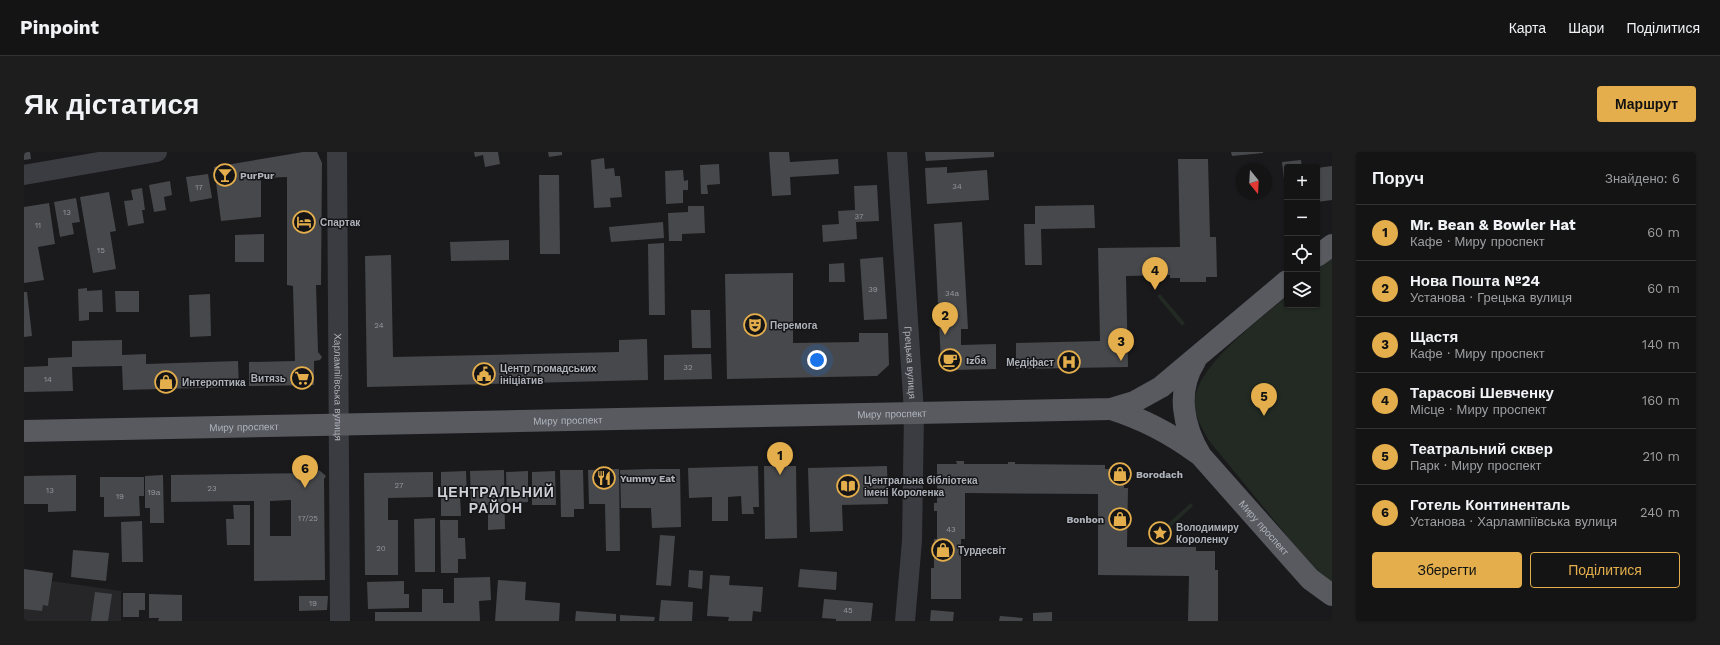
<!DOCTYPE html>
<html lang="uk">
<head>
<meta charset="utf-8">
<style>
	:root { --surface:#141415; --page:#1d1d1e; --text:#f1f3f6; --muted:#9d9ea0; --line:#333334; --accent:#e3ae4b }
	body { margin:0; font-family:"Work Sans",sans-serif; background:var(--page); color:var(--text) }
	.controls { position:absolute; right:12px; top:12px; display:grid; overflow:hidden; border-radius:4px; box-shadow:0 1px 3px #0004 }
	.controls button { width:36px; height:36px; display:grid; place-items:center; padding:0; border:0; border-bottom:1px solid var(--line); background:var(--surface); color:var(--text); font:20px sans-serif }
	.compass { position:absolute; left:1212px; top:12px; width:36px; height:36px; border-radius:50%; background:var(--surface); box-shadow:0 1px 3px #0004; rotate:162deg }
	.you { position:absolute; left:793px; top:208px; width:14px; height:14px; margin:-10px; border:3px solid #fff; border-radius:50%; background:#1a73e8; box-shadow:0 0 0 6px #1a73e833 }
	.badge { display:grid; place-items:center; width:26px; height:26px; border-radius:50%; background:var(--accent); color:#111; font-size:13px; font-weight:700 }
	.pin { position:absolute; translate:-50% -33px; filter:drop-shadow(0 1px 2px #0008) }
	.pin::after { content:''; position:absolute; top:21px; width:14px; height:12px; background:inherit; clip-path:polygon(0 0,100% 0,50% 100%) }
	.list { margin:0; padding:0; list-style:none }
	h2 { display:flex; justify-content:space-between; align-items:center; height:52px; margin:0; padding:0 16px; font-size:17px }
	h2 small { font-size:13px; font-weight:400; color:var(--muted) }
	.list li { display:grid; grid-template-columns:26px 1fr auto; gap:12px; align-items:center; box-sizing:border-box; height:56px; padding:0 16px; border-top:1px solid var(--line) }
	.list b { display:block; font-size:15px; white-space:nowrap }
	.list p { margin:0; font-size:13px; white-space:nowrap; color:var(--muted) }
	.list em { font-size:13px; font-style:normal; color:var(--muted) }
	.actions { display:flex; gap:8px; padding:12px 16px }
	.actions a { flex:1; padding:9px 0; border:1px solid var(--accent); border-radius:4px; text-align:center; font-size:14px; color:var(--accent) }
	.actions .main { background:var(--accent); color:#111 }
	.icon { flex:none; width:22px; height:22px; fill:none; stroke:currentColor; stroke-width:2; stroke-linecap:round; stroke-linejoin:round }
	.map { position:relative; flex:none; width:1308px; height:469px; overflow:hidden; border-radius:4px }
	header { display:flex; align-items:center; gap:24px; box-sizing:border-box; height:56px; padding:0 20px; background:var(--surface); border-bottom:1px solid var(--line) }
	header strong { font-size:19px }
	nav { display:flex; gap:22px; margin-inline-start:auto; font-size:14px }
	.intro { display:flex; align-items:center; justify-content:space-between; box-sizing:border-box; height:96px; padding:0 24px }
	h1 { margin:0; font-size:28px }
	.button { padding:10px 18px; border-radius:4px; background:var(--accent); color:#111; font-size:14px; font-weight:700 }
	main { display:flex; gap:24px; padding:0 24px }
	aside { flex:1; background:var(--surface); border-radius:4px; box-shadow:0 1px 3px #0004 }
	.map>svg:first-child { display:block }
	.built { fill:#262629 }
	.green { fill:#222a23 }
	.building { fill:#47484c; fill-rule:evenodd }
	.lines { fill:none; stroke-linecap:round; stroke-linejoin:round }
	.minor { stroke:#3b3c41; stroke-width:20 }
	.major { stroke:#585a60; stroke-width:22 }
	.labels { text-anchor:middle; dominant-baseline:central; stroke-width:3; stroke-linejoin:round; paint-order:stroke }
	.number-label { font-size:8px; fill:#94989e }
	.poi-label { font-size:10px; font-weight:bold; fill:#aeb2ba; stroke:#151517; text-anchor:start }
	.street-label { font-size:10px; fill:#aeb2ba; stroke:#151517 }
	.district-label { font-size:14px; font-weight:bold; letter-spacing:1px; fill:#ced1d7; stroke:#151517 }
</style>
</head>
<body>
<header>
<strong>Pinpoint</strong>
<nav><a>Карта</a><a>Шари</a><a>Поділитися</a></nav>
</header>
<div class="intro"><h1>Як дістатися</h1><a class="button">Маршрут</a></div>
<main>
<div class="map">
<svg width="1308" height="469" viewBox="0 0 1308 469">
	<rect width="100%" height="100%" fill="#1a1a1c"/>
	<path class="built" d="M0 417 28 429 97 439V469H0Z"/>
	<g class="green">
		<path d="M1308 106V431L1292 418 1282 407 1186 290C1178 277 1169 263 1171 247 1174 212 1237 167 1263 144V153H1293V117Z"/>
		<path d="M1136 142 1161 171 1158 174 1133 144Z"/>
		<path d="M1167 351 1169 354 1143 378 1140 375Z"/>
	</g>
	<g class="building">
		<path d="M0 0H6L7 7 0 8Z"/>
		<path d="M279 0H293L298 11 297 133H292L294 200 298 205 296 208 290 209V233L225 234V210L271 209 269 134 263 133V25L237 26V65L197 69 190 15Z"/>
		<path d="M450 0H474L476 12 461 15 459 3 451 5Z"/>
		<path d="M524 0H538V3L525 5Z"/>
		<path d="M745 0H765L766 10 814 7 815 22 766 25 767 43 748 44Z"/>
		<path d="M901 0H970V5L902 9Z"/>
		<path d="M1207 0H1239V1L1208 4Z"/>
		<path d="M580 6 581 17 590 16 591 24H596L598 45 586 46 587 55 570 56 567 8Z"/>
		<path d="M1154 7H1184L1186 85H1192L1193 125H1182V130H1156V126H1146V123L1102 124 1104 215 992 217V191L1076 189 1074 96 1156 95Z"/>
		<path d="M1277 8 1278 15H1263L1262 45 1258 10Z"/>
		<path d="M695 12 696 32 683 33 684 42H677L676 13Z"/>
		<path d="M1308 14V48L1293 50V16Z"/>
		<path d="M923 15V21L963 18 965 48 903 52 901 16Z"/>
		<path d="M659 18 660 29 664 28V38H659V51L642 52 641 19Z"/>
		<path d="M184 22 188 46 166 50 162 25Z"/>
		<path d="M515 23H535L536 102H516Z"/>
		<path d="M146 29 148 43 140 45 142 58 130 60 125 33Z"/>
		<path d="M853 33 855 69 832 70 833 87 799 90 798 73 815 72 814 59 831 58 830 34Z"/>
		<path d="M118 36 121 58H118L120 71 104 74 100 49 109 48 107 38Z"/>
		<path d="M85 40 92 79 86 80 92 117 69 121 56 45Z"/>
		<path d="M52 46 56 70 48 71 50 82 36 85 30 50Z"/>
		<path d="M25 51 31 92 14 95 20 128 0 131V55Z"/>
		<path d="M1070 53 1071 76 1017 77 1018 113H1001L1000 72H1011V54Z"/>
		<path d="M664 54H680L681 81 658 82V89H645L644 61 664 60Z"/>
		<path d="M639 70 640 86 587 90 585 75Z"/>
		<path d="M938 70 944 177H937V193L972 192V217L928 218 917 210 910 72Z"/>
		<path d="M240 82V110H211V83Z"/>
		<path d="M485 88V108L427 109 426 90Z"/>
		<path d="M640 91 641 163H625L624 92Z"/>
		<path d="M367 103 369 205 595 200V188L623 187 624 228 343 235 341 104Z"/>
		<path d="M859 105 863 167 840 168 836 107Z"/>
		<path d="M820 111 821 130H805V112Z"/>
		<path d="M769 121V191L835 190V181H864L865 213 853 224 703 227 701 122Z"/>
		<path d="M63 136V139L78 138 79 160H65V168L55 169 54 137Z"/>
		<path d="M91 139H115V160H92Z"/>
		<path d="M0 140H3L8 184 0 185Z"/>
		<path d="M186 142 187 184 166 185 165 143Z"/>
		<path d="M667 158H686L687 196H668Z"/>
		<path d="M98 188V203L122 202V212L214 209 215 235 99 238 98 214 48 215 49 239 0 240V215L24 214V206L48 205V189Z"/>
		<path d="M687 202 688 227 640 228V203Z"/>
		<path d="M932 309H940V312H984V310H991V312L1081 313V317H1100V336H1104L1103 395H1172V399H1191V418H1194V469H1164L1165 424 1074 423V342L941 341V387H937V447H907V416H910V387H913V359H910V351H913V312H933Z"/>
		<path d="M734 314 735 355H729L730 362H718L717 344 704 345V369H688V345L665 346 664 316Z"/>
		<path d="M740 314H772L773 386 741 387Z"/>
		<path d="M863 314 864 352 818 353 819 379 786 380 784 316Z"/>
		<path d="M595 317 596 399H582L581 352H565L564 318Z"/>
		<path d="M627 317H656L657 375 628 376 627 356H597L596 318Z"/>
		<path d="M295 318 302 324 300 327 301 428 230 429V349L147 350V323L293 321ZM267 348V384H246V349Z"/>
		<path d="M480 318 481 377 464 378V353H447L446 319Z"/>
		<path d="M536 318H559L560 357H550V365H537Z"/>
		<path d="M442 319 443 342H436L437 364H417V320Z"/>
		<path d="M504 319V350L483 351 482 320Z"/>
		<path d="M531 319 532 353H508V320Z"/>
		<path d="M409 320V345L364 346V368H374V423H341L340 321Z"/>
		<path d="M52 323V359L24 360V352H0V324Z"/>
		<path d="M139 323 140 371H126V356H121V324Z"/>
		<path d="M76 325H120V344H115L116 364 80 365V345H76Z"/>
		<path d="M209 353H226V393H203L202 367H210Z"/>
		<path d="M411 366V420H391L390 367Z"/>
		<path d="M416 368H434V386H441L442 407H434V421H417Z"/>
		<path d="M118 369 119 410H98L97 370Z"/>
		<path d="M636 383 651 384 647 434 632 433Z"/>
		<path d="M49 398 85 401 82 429 47 425Z"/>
		<path d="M0 417 29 421 24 454 19 453 18 459 0 457Z"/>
		<path d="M776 417 813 420 812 438 774 435Z"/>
		<path d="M665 418 679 419 678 437 664 435Z"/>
		<path d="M686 423 706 424 705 433 739 435 737 460 729 459 728 469H704L705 465 683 464Z"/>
		<path d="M466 425 467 448 455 449 456 469H351V460H398V437H419V451H430V426Z"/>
		<path d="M474 428 502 430 501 448 536 451 535 469H471Z"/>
		<path d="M380 429V442H385V456L344 457 343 430Z"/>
		<path d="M71 440 88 442 84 469H67Z"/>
		<path d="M99 441H121V458H115V465H99Z"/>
		<path d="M125 442 158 443V469H134L135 466H125Z"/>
		<path d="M275 444H304L303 458 275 459Z"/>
		<path d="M800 447 849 451 847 469H812V467L798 466Z"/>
		<path d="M637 448 669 450 668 469H635Z"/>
		<path d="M907 458 930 460 929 469H906Z"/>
		<path d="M552 459 592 462V469H551Z"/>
		<path d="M1028 460V469H1009V461Z"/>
		<path d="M596 463 631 465 630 469H596Z"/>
		<path d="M976 464 999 466 998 469H975Z"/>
	</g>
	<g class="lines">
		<g class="minor">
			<path id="s1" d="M313 0 316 469"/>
			<path id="s2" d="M873 0 890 261 888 389 881 469"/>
			<path d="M0 23 133 0"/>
		</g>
		<g class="major">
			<path d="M1293 104 1308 93"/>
			<path id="s3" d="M1171 209C1152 239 1159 275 1177 304L1286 427 1308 443"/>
			<path d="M1087 257C1119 267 1146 281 1173 301"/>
			<path id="s4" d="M0 279 1087 257 1110 250 1137 235 1263 129"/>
		</g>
	</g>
	<defs>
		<g id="bar-ring" transform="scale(1.15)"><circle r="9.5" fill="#151517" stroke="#e3ae4b" stroke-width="1.5"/><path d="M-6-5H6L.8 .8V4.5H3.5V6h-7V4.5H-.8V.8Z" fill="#e3ae4b"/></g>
		<g id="hotel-ring" transform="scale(1.15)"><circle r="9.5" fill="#151517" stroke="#e3ae4b" stroke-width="1.5"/><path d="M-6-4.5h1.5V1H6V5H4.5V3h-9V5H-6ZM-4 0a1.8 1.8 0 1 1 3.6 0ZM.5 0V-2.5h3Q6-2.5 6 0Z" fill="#e3ae4b"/></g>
		<g id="theatre-ring" transform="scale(1.15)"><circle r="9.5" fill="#151517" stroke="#e3ae4b" stroke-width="1.5"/><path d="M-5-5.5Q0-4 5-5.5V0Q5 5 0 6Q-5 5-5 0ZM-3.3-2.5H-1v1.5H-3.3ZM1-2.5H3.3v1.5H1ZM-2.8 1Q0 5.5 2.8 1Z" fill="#e3ae4b"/></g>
		<g id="cafe-ring" transform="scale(1.15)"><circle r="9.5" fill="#151517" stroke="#e3ae4b" stroke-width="1.5"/><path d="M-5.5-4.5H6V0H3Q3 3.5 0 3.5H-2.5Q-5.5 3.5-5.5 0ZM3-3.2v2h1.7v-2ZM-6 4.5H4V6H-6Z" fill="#e3ae4b"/></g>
		<g id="hospital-ring" transform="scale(1.15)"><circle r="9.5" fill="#151517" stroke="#e3ae4b" stroke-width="1.5"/><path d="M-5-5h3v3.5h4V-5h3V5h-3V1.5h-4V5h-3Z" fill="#e3ae4b"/></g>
		<g id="civic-ring" transform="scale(1.15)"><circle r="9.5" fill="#151517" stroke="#e3ae4b" stroke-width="1.5"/><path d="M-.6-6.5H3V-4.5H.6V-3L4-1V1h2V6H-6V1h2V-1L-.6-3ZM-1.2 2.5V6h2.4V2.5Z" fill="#e3ae4b"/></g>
		<g id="supermarket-ring" transform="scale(1.15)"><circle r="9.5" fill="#151517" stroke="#e3ae4b" stroke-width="1.5"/><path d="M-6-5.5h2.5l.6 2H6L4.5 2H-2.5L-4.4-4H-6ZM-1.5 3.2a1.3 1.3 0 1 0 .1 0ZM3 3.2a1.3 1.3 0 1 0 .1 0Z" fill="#e3ae4b"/></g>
		<g id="shop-ring" transform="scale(1.15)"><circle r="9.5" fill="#151517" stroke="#e3ae4b" stroke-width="1.5"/><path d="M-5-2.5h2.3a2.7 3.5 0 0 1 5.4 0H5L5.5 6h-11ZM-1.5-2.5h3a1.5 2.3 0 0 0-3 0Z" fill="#e3ae4b"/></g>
		<g id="restaurant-ring" transform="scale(1.15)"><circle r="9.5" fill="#151517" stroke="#e3ae4b" stroke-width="1.5"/><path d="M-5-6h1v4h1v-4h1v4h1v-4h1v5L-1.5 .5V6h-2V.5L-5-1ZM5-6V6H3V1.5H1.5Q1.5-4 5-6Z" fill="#e3ae4b"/></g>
		<g id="library-ring" transform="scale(1.15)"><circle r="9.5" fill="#151517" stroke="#e3ae4b" stroke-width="1.5"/><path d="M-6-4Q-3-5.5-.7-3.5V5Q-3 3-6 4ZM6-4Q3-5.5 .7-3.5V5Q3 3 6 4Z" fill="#e3ae4b"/></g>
		<g id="sight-ring" transform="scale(1.15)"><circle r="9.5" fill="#151517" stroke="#e3ae4b" stroke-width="1.5"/><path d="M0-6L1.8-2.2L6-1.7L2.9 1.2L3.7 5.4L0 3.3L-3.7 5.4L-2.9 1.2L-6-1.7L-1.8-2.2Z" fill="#e3ae4b"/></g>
	</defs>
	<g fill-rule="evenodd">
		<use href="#bar-ring" x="201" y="23"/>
		<use href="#hotel-ring" x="280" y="70"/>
		<use href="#theatre-ring" x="731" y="173"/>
		<use href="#cafe-ring" x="926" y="208"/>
		<use href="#hospital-ring" x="1045" y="210"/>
		<use href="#civic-ring" x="460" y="222"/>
		<use href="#supermarket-ring" x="278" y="226"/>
		<use href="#shop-ring" x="142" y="230"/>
		<use href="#shop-ring" x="1096" y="322"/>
		<use href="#restaurant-ring" x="580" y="326"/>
		<use href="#library-ring" x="824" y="334"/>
		<use href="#shop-ring" x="1096" y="367"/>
		<use href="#sight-ring" x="1136" y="381"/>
		<use href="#shop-ring" x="919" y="398"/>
	</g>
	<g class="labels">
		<g class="number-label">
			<text x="933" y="34">34</text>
			<text x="175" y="35">17</text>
			<text x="43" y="60">13</text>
			<text x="835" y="64">37</text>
			<text x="14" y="73">11</text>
			<text x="77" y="98">15</text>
			<text x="849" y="137">39</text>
			<text x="928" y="141">34а</text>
			<text x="355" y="173">24</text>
			<text x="664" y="215">32</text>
			<text x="24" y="227">14</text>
			<text x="375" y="333">27</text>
			<text x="188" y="336">23</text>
			<text x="26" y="338">13</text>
			<text x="130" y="340">19а</text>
			<text x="96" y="344">19</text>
			<text x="284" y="366">17/25</text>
			<text x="927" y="377">43</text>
			<text x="357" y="396">20</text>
			<text x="289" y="451">19</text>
			<text x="824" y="458">45</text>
		</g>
		<g class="poi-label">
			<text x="216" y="23">PurPur</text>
			<text x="296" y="70">Спартак</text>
			<text x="746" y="173">Перемога</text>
			<text x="942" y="208">Izба</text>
			<text x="1030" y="210" text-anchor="end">Медіфаст</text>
			<text x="476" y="216">Центр громадських<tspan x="476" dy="12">ініціатив</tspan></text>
			<text x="262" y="226" text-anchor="end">Витязь</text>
			<text x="158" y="230">Интероптика</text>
			<text x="1112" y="322">Borodach</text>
			<text x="596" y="326">Yummy Eat</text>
			<text x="840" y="328">Центральна бібліотека<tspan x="840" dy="12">імені Короленка</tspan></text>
			<text x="1080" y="367" text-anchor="end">Bonbon</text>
			<text x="1152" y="375">Володимиру<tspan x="1152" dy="12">Короленку</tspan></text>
			<text x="934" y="398">Турдесвіт</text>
		</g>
		<g class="street-label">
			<text stroke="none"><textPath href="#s2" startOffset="211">Грецька вулиця</textPath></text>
			<text stroke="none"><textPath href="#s1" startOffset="235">Харлампіївська вулиця</textPath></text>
			<text stroke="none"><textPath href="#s4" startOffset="868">Миру проспект</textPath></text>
			<text stroke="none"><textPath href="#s4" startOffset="544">Миру проспект</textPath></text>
			<text stroke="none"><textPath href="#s4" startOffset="220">Миру проспект</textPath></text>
			<text stroke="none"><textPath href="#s3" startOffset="196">Миру проспект</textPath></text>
		</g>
		<g class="district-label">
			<text x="472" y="340">ЦЕНТРАЛЬНИЙ<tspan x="472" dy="16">РАЙОН</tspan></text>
		</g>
	</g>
</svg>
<div class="controls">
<button>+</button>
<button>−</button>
<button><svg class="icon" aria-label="locate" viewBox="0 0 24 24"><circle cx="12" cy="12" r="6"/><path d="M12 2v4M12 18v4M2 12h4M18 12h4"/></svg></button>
<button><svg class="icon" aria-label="layers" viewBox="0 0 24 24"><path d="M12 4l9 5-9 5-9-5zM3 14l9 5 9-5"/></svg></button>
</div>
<svg class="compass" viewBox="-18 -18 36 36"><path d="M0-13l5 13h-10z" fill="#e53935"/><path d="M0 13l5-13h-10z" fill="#9d9ea0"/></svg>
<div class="you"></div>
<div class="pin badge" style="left:756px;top:323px">1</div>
<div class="pin badge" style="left:921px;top:183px">2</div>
<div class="pin badge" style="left:1097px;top:209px">3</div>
<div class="pin badge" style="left:1131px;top:138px">4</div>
<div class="pin badge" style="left:1240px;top:264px">5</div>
<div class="pin badge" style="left:281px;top:336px">6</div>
</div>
<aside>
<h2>Поруч<small>Знайдено: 6</small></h2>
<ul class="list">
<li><span class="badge">1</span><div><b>Mr. Bean &amp; Bowler Hat</b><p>Кафе · Миру проспект</p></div><em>60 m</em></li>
<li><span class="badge">2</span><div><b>Нова Пошта №24</b><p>Установа · Грецька вулиця</p></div><em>60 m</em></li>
<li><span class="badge">3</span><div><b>Щастя</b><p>Кафе · Миру проспект</p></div><em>140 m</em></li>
<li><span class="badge">4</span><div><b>Тарасові Шевченку</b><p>Місце · Миру проспект</p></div><em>160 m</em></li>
<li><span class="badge">5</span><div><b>Театральний сквер</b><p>Парк · Миру проспект</p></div><em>210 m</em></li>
<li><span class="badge">6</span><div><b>Готель Континенталь</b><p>Установа · Харлампіївська вулиця</p></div><em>240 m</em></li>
</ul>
<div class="actions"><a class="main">Зберегти</a><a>Поділитися</a></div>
</aside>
</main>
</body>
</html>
